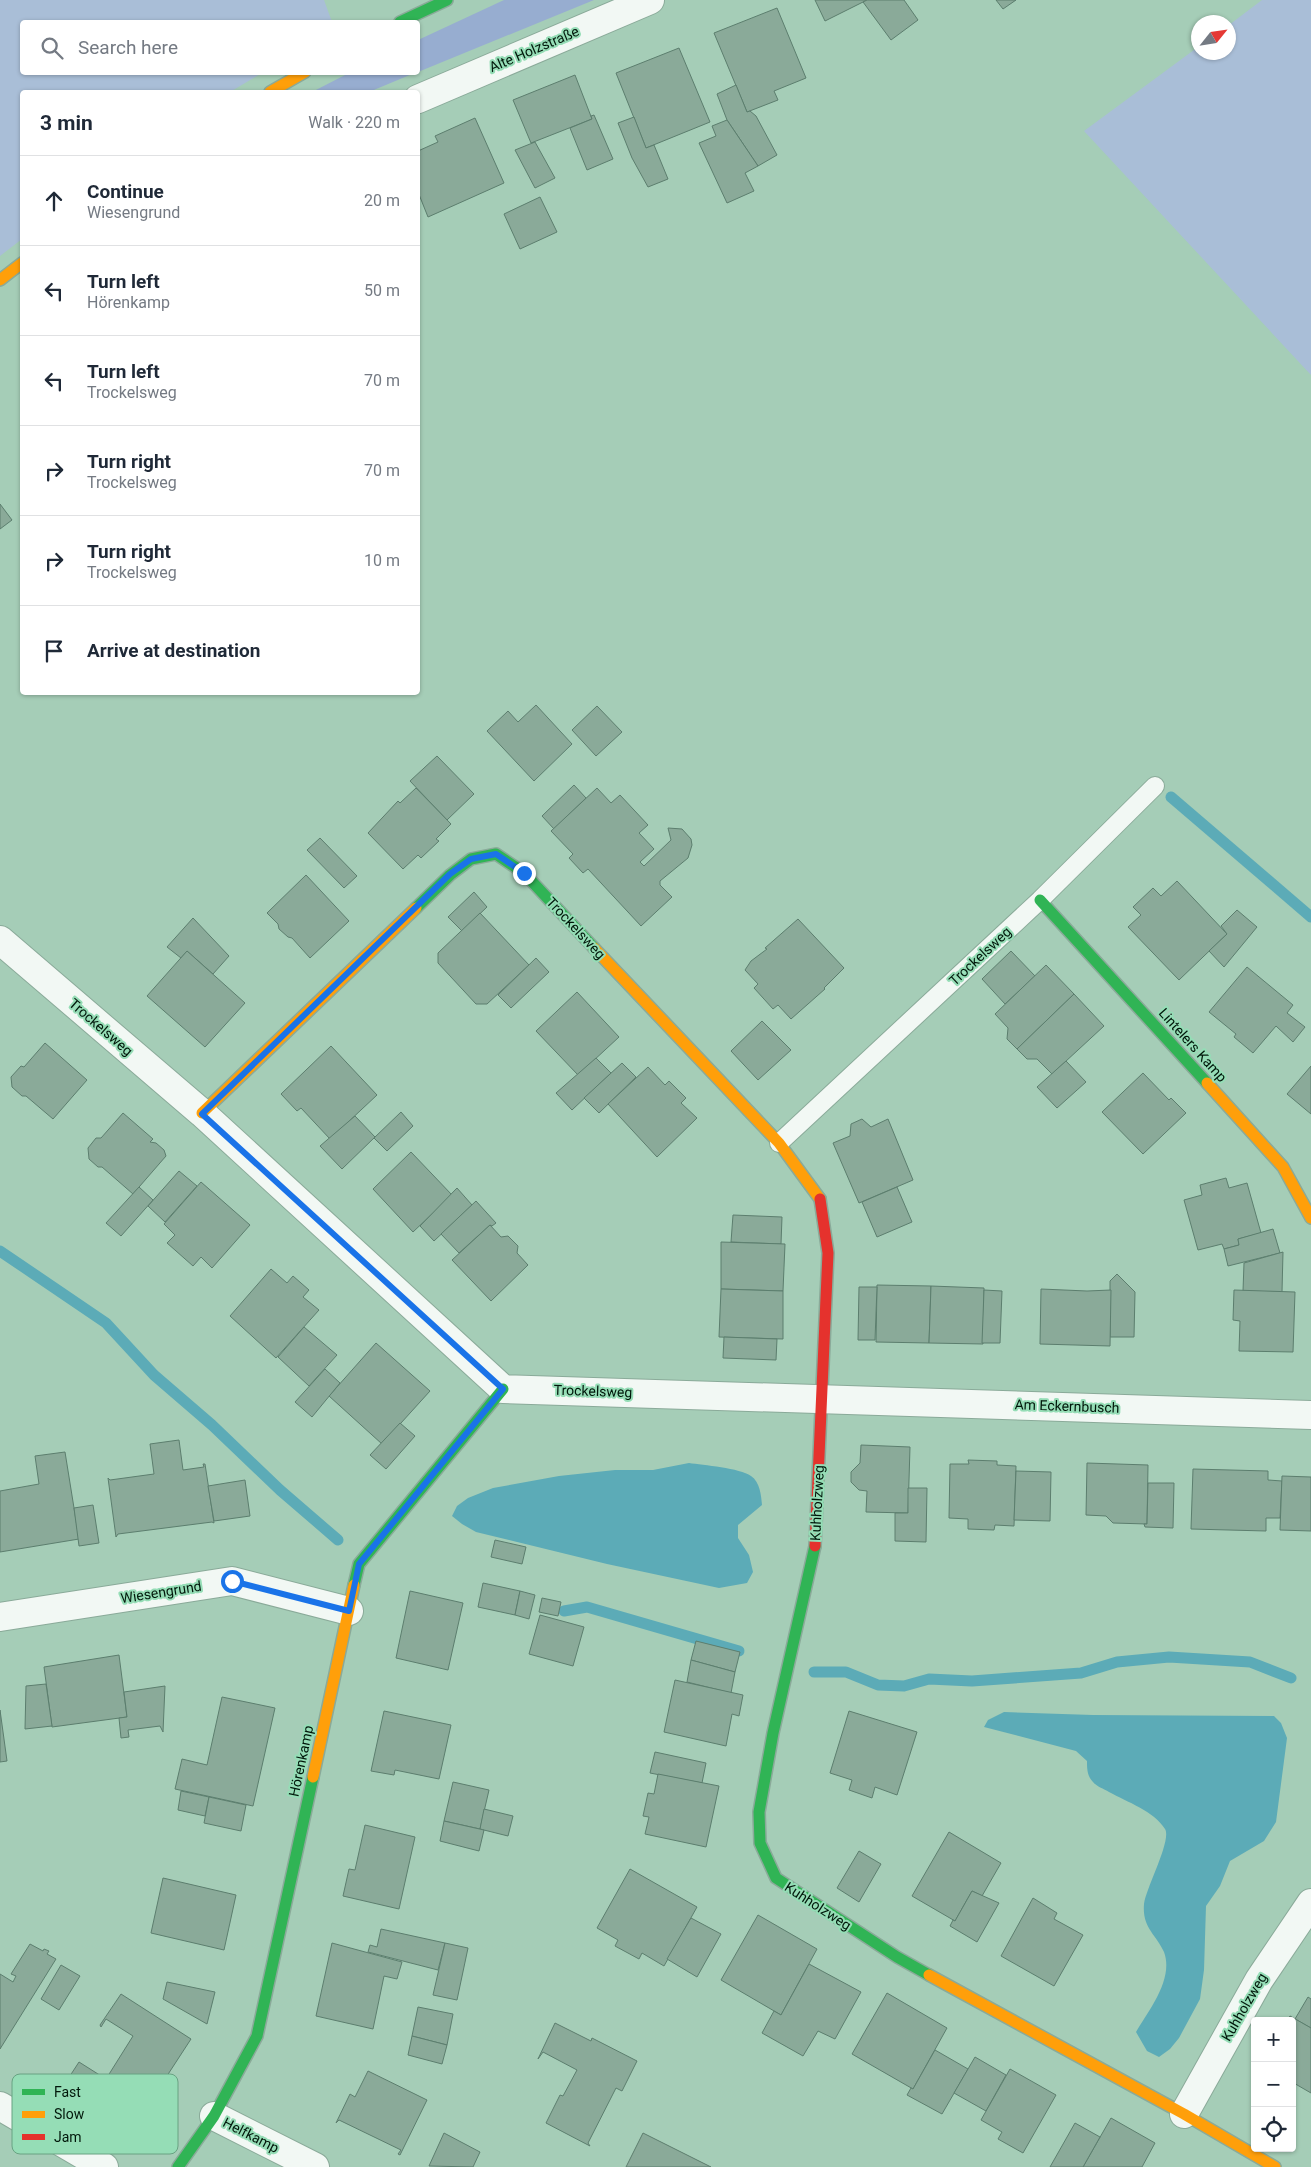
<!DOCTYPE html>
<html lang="en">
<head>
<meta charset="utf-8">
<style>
	:root { --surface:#fff; --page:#f6f6f7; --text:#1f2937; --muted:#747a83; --line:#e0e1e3 }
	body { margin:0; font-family:Roboto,sans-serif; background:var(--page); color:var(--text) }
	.controls { position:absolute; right:15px; bottom:15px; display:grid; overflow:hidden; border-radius:5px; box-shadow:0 1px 4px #0004 }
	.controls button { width:45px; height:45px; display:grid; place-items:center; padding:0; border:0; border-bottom:1px solid var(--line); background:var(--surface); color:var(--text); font:25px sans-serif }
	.compass { position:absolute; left:1191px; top:15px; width:45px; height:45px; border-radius:50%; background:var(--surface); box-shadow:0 1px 4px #0004; rotate:60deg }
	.stop { position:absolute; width:15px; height:15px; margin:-11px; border:4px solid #1a73e8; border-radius:50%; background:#fff }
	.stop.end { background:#1a73e8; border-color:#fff; box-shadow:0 1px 5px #0008 }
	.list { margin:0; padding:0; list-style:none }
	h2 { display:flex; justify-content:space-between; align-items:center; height:65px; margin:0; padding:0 20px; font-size:21px }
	h2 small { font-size:16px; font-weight:400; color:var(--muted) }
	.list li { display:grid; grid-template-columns:32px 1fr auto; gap:15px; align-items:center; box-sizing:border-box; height:90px; padding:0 20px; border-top:1px solid var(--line) }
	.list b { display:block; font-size:19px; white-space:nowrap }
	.list p { margin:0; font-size:16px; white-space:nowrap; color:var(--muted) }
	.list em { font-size:16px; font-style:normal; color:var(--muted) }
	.icon { flex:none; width:28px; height:28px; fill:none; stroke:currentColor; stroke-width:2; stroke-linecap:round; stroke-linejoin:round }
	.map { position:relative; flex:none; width:1311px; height:2167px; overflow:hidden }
	.search { position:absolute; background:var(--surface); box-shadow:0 1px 4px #0004; left:20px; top:20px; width:400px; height:55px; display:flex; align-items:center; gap:12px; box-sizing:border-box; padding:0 18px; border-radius:5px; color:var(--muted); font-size:19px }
	.panel { position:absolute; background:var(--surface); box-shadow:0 1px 4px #0004; left:20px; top:90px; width:400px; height:605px; border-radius:5px }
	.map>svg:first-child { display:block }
	.green { fill:#a9bed7 }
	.forest { fill:#97add0 }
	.water { fill:#5cabb7 }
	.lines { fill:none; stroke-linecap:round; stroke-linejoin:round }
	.stream { stroke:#5cabb7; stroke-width:11 }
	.building { fill:#8aaa99; stroke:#5c7e6e }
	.lane-casing { stroke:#8aaa99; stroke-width:20 }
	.street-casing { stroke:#8aaa99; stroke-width:30 }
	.fast-casing { stroke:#8aaa99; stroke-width:14 }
	.slow-casing { stroke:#8aaa99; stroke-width:14 }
	.jam-casing { stroke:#8aaa99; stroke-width:14 }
	.lane { stroke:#f2f8f4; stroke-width:18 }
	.street { stroke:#f2f8f4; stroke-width:28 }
	.fast { stroke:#30b455; stroke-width:11 }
	.slow { stroke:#ff9f0a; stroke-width:11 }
	.jam { stroke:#e5322d; stroke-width:11 }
	.route { stroke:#1a73e8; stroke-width:6 }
	.labels { text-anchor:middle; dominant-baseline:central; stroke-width:4; stroke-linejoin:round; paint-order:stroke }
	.street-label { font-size:14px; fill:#00170a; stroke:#95ddb6 }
	.key { fill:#95ddb6; stroke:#68a282; stroke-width:1 }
	.key-label { font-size:14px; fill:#00170a }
</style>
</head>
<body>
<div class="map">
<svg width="1311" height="2167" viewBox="0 0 1311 2167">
	<rect width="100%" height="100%" fill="#a5cdb7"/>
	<g class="green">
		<path d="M0 0H324L332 22H22V72L262 73 230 92H22V239L0 256Z"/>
		<path d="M1262 0H1311V375L1084 131 1198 47V52H1228L1229 25Z"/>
	</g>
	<g class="forest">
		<path d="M504 0H594L418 72V40Z"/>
		<path d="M417 72 369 92H312L349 73Z"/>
	</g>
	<g class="water">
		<path d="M689 1463C703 1465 740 1468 751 1476 760 1482 761 1495 762 1505L738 1525V1538L749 1555 753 1572 747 1583 719 1588 607 1564 476 1532 462 1524 452 1516 457 1506 468 1498 493 1488 559 1476 615 1470H653Z"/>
		<path d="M1004 1712 1093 1715 1274 1716 1281 1723 1287 1738 1276 1822 1264 1841 1230 1861 1220 1886 1206 1906 1204 1970 1200 1999 1179 2038 1170 2049 1159 2057 1147 2051 1136 2032C1149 2010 1174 1979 1164 1952 1156 1934 1142 1928 1144 1904 1146 1888 1172 1840 1165 1829 1154 1811 1127 1802 1109 1792 1104 1789 1096 1786 1093 1782 1087 1776 1087 1768 1087 1761L1076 1751 984 1727 988 1720Z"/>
	</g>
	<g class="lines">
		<g class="stream">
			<path d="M1171 797 1311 917"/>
			<path d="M0 1251 106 1323 154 1375 212 1425 280 1490 338 1540"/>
			<path d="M564 1611 587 1607 739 1651"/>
			<path d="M814 1672H846L878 1685 904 1686 929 1679 972 1681 1081 1673 1117 1662 1169 1657 1250 1662 1291 1678"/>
		</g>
	</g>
	<g class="building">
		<path d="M815 0H867L825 21Z"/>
		<path d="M867 0H904L918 20 891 40 863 2Z"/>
		<path d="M996 0H1016L1003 9Z"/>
		<path d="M777 8 806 78 774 91 778 100 747 112 714 33Z"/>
		<path d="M679 48 710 122 646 148 616 73Z"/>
		<path d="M575 75 592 119 531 143 513 100Z"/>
		<path d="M736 85 747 112 750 111 756 116 777 155 758 166 727 120 717 94Z"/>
		<path d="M594 115 613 159 587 170 570 128 592 119 591 116Z"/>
		<path d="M634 117 646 148 654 145 668 179 648 187 632 158 618 123Z"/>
		<path d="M475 118 504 183 428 217 418 192V151L438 142 435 136Z"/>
		<path d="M727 120 758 166 745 173 754 191 727 203 699 143 716 136 712 126Z"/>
		<path d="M535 142 555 178 535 188 515 150Z"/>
		<path d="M540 197 557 232 520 249 504 214Z"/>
		<path d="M0 504 12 520 0 529Z"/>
		<path d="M536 705 572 744 534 781 487 731 508 711 518 722Z"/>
		<path d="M597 706 622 732 596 756 572 730Z"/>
		<path d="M437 756 474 794 447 820 410 781Z"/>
		<path d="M574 785 586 798 554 829 542 816Z"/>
		<path d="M416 788 451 824 436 839 439 841 421 858 418 855 403 869 368 833 398 801 400 803Z"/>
		<path d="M597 788 611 803 620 795 648 825 639 833 654 849 640 862 644 866 671 840 668 828 682 829 691 839 692 845 688 858 660 881V885L672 897 641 926 588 869 583 873 569 858 573 854 551 831Z"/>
		<path d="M320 838 357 876 344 888 307 850Z"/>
		<path d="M306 875 349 921 310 958 292 938 288 937 279 929 278 924 267 913Z"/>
		<path d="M1177 881 1227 934 1179 980 1128 927 1141 915 1133 907 1153 888 1161 896Z"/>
		<path d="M474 892 487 907 462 931 448 917Z"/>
		<path d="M1237 910 1257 927 1224 967 1209 951 1227 934 1221 926Z"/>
		<path d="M480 913 529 965 487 1004H476L438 963V953Z"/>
		<path d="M193 918 229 956 213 974 187 951 181 958 167 947Z"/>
		<path d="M798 919 844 968 824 988 825 989 791 1019 778 1005 773 1009 754 988 758 984 745 970 751 961 767 949 765 948Z"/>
		<path d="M187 951 245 1003 205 1047 147 996Z"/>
		<path d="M1011 951 1035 976 1005 1004 982 979Z"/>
		<path d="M536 958 549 972 511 1008 498 995Z"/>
		<path d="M1046 965 1074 994 1017 1049 1007 1039 1008 1028 995 1014Z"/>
		<path d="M1247 967 1293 1005 1287 1013 1305 1027 1293 1042 1276 1026 1253 1053 1234 1037 1236 1034 1209 1012Z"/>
		<path d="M577 992 619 1037 578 1075 536 1031Z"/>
		<path d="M1074 994 1104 1026 1052 1074 1037 1059H1027L1017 1049Z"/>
		<path d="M762 1021 791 1050 758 1080 731 1051Z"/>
		<path d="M45 1043 87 1080 53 1119 26 1096H22L12 1087 11 1077 21 1066 24 1067Z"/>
		<path d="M331 1046 377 1095 330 1139 301 1108 297 1111 281 1094Z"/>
		<path d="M596 1058 611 1073 572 1110 556 1093Z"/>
		<path d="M1066 1061 1086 1082 1057 1108 1037 1087Z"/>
		<path d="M622 1063 636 1077 599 1113 584 1098Z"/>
		<path d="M1311 1066V1114L1287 1094Z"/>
		<path d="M648 1067 665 1085 669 1081 686 1098 681 1103 697 1118 657 1157 608 1104Z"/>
		<path d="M1143 1073 1169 1100 1171 1098 1186 1113 1143 1154 1102 1112Z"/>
		<path d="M401 1112 413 1126 387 1151 374 1138Z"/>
		<path d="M123 1113 153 1139 150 1142 156 1143 164 1150 166 1156 133 1194 102 1167H98L89 1159 88 1148 96 1138H101Z"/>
		<path d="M355 1116 375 1137 342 1169 320 1146Z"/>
		<path d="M862 1119 871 1127 888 1119 913 1180 859 1203 833 1143 850 1136 851 1124Z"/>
		<path d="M411 1152 452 1195 413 1232 373 1189Z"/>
		<path d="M179 1171 197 1186 165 1222 148 1206Z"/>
		<path d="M1226 1178 1229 1188 1247 1183 1261 1233 1238 1239 1239 1245 1224 1249 1222 1244 1198 1250 1184 1200 1202 1195 1200 1185Z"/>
		<path d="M201 1182 250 1225 212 1268 201 1257 193 1266 167 1243 175 1235 164 1224Z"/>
		<path d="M139 1187 153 1200 121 1236 106 1223Z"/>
		<path d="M897 1187 912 1222 877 1237 862 1202Z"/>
		<path d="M457 1188 472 1205 434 1241 420 1226Z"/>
		<path d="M476 1201 496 1223 492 1226 490 1225 459 1253 441 1234Z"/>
		<path d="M733 1215 782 1217 781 1244 731 1242Z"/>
		<path d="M490 1225 501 1237 508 1236 518 1246 517 1253 528 1265 491 1301 452 1260Z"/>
		<path d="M1273 1229 1280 1253 1228 1266 1224 1249 1239 1245 1238 1239Z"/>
		<path d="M721 1242 785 1244 783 1291 721 1289Z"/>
		<path d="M1283 1252 1282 1292 1243 1291 1244 1263Z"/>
		<path d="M271 1269 287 1283 293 1276 309 1290 303 1297 319 1310 276 1358 230 1316Z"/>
		<path d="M1117 1274 1135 1292 1134 1337H1110V1281Z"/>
		<path d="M877 1285 931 1286 929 1343 876 1342Z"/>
		<path d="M931 1286 984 1288 983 1344 929 1343Z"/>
		<path d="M859 1287H877L875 1340H858Z"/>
		<path d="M721 1289 783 1291V1339L719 1337Z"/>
		<path d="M1041 1289 1087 1291 1111 1290 1110 1346 1040 1344Z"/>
		<path d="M984 1290 1002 1291 1000 1343H982Z"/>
		<path d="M1234 1290 1295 1292 1293 1352 1239 1351 1240 1321 1233 1320Z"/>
		<path d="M304 1327 337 1355 309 1386 278 1357Z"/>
		<path d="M724 1337 777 1339 776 1360 723 1358Z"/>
		<path d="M376 1343 430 1391 382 1444 329 1396Z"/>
		<path d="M325 1369 340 1383 312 1417 295 1402Z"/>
		<path d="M400 1423 415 1436 386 1469 370 1455Z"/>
		<path d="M179 1440 183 1470 204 1467 203 1464H205L214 1523 212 1522 118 1534 116 1537 108 1478 110 1480 154 1474 150 1444Z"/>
		<path d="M861 1445 910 1447 908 1513 866 1512 867 1491 859 1490 851 1482V1472L860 1463Z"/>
		<path d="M65 1452 79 1539 0 1552V1491L39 1484 35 1456Z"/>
		<path d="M968 1460 997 1461V1465L1016 1466 1014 1526 995 1525 994 1530 968 1529V1519L949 1518 950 1464H969Z"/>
		<path d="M1087 1463 1148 1465 1147 1524 1113 1523 1106 1516 1086 1515Z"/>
		<path d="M1193 1469 1268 1471V1480L1282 1481 1280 1518H1266V1531L1191 1529Z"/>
		<path d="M1016 1471 1051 1472 1050 1521 1014 1520Z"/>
		<path d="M1282 1476 1311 1477V1531L1280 1530Z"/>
		<path d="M245 1480 250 1516 214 1521 208 1486Z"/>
		<path d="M1148 1483H1174L1173 1528 1145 1527 1144 1524H1147Z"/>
		<path d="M908 1488H927L926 1542 895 1541V1513H908Z"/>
		<path d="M93 1505 99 1543 79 1546 74 1508Z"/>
		<path d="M495 1540 526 1547 522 1564 491 1557Z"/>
		<path d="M483 1583 520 1591 515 1615 478 1607Z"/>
		<path d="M410 1591 463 1603 448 1670 396 1658Z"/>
		<path d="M520 1591 535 1595 529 1619 515 1615Z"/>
		<path d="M542 1598 561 1602 558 1616 539 1612Z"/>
		<path d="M540 1615 584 1627 573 1666 529 1654Z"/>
		<path d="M696 1641 740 1652 735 1672 691 1660Z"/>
		<path d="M119 1655 127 1717 52 1727 44 1667Z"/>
		<path d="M691 1660 735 1672 731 1693 687 1682Z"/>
		<path d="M675 1680 743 1695 739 1716 732 1714 726 1746 664 1732Z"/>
		<path d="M46 1684 52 1726 25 1729 26 1686Z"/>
		<path d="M165 1686 163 1732 160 1726 128 1730 129 1737 121 1738 119 1718 127 1717 124 1692Z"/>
		<path d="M222 1697 275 1708 253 1806 175 1789 182 1759 207 1765Z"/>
		<path d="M0 1710 7 1761 0 1762Z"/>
		<path d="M384 1711 451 1725 439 1779 395 1770 394 1775 371 1771Z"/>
		<path d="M849 1711 917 1732 897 1795 875 1787 872 1798 849 1790 852 1780 830 1773Z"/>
		<path d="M655 1752 706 1763 702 1783 650 1773Z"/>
		<path d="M658 1774 719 1786 706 1847 645 1834 649 1817 643 1816 648 1793 654 1794Z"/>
		<path d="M453 1782 489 1790 480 1829 444 1821Z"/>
		<path d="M181 1791 209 1797 205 1816 178 1810Z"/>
		<path d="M209 1797 246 1805 241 1831 204 1823Z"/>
		<path d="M484 1809 513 1816 508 1836 480 1829Z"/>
		<path d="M444 1821 484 1830 479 1851 440 1841Z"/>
		<path d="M365 1825 415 1837 399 1909 343 1896 349 1869 355 1870Z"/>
		<path d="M949 1832 1001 1863 982 1896 972 1891 955 1921 912 1896Z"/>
		<path d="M859 1851 881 1864 859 1902 837 1888Z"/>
		<path d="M630 1869 697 1907 664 1966 642 1953 639 1959 615 1946 618 1940 597 1928Z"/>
		<path d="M163 1878 236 1895 224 1950 151 1933Z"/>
		<path d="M972 1891 999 1903 977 1942 950 1926 953 1920 955 1921Z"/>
		<path d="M1033 1898 1057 1913 1054 1919 1083 1935 1054 1986 1001 1956Z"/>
		<path d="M758 1915 817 1949 781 2015 721 1980Z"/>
		<path d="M691 1918 721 1934 697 1977 667 1959Z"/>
		<path d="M381 1929 445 1943 438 1970 368 1952 370 1945 377 1947Z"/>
		<path d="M332 1943 402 1962 397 1979 384 1976 373 2029 316 2016Z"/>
		<path d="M445 1943 468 1948 457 2000 433 1995Z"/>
		<path d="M30 1944 43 1951 44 1949 49 1951 47 1954 56 1959 0 2049V1974L13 1982 16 1976 11 1974Z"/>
		<path d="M809 1964 861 1992 835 2039 818 2031 803 2056 762 2033 774 2011 781 2015Z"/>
		<path d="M61 1965 80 1976 59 2010 41 1999Z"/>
		<path d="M167 1982 215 1992 207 2024 163 1999Z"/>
		<path d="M887 1993 947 2028 913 2089 852 2054Z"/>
		<path d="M121 1994 191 2039 148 2105 106 2079 133 2036 106 2019 101 2027 100 2025Z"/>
		<path d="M1308 1997 1311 1999V2028L1295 2019Z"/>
		<path d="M418 2007 453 2014 447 2045 412 2036Z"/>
		<path d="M1290 2016 1311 2028V2093L1292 2082V2021H1287Z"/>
		<path d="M555 2023 591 2041 592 2038 637 2061 622 2091 616 2088 588 2143 590 2146 546 2123 560 2095 563 2096 577 2070 543 2052 538 2059Z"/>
		<path d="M412 2036 447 2045 442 2064 408 2055Z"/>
		<path d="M935 2050 968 2069 942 2114 907 2095 911 2088 913 2089Z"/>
		<path d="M975 2057 1006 2075 986 2111 954 2093Z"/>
		<path d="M79 2062 117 2086 103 2109 64 2085Z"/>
		<path d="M1010 2069 1056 2095 1023 2153 998 2139 1002 2132 981 2120Z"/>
		<path d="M368 2071 427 2100 400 2155 398 2154 401 2150 339 2120 336 2123 350 2094 355 2097Z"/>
		<path d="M1111 2118 1155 2143 1142 2167H1083Z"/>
		<path d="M1075 2123 1100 2137 1083 2167H1050Z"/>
		<path d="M444 2133 480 2152 473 2167 429 2166Z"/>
		<path d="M643 2133 711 2167H626Z"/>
	</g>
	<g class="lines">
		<g class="lane-casing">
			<path id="lane" d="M779 1143 1040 900 1155 786"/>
		</g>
		<g class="street-casing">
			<g id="street">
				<path d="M418 99 650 0"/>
				<path d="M0 940 202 1113 503 1389 1311 1415"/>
				<path d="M0 1617 232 1581 349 1611"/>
				<path d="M0 2106 104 2167"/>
				<path d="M1184 2114 1259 1980 1311 1903"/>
				<path d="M214 2116 315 2167"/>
			</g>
		</g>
		<g class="fast-casing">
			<g id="fast">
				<path d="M400 22 447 0"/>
				<path d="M1040 900 1207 1083"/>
				<path d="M416 908 450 875 471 859 496 854 524 873 594 948"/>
				<path d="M815 1546 773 1733 759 1812 760 1843 776 1878 897 1957 929 1975"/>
				<path d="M354 1585 359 1564 503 1389"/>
				<path d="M178 2167 214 2116 257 2036 313 1777"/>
			</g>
		</g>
		<g class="slow-casing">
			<g id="slow">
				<path d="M270 92 305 72"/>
				<path d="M0 280 22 263"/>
				<path d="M594 948 779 1143 820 1199"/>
				<path d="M1207 1083 1283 1167 1311 1218"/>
				<path d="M202 1113 416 908"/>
				<path d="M313 1777 354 1585"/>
				<path d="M929 1975 1184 2114 1275 2167"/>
			</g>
		</g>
		<g class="jam-casing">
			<path id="jam" d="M815 1546 828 1253 820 1199"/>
		</g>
		<use href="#lane" class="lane"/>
		<use href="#street" class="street"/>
		<use href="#fast" class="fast"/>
		<use href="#slow" class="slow"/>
		<use href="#jam" class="jam"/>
	</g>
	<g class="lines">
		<path class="route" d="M232 1581 349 1611 359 1564 503 1389 202 1114 450 874 471 859 496 854 524 873"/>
	</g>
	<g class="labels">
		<g class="street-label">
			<text transform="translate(534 49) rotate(-23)">Alte Holzstraße</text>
			<text transform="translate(576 928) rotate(47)">Trockelsweg</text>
			<text transform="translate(980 956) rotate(-43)">Trockelsweg</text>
			<text transform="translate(101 1027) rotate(41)">Trockelsweg</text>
			<text transform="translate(1193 1045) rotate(48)">Lintelers Kamp</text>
			<text transform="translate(593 1391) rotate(2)">Trockelsweg</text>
			<text transform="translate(1067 1406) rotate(2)">Am Eckernbusch</text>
			<text transform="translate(817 1503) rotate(-87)">Kuhholzweg</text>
			<text transform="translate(161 1592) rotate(-9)">Wiesengrund</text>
			<text transform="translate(301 1761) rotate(-78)">Hörenkamp</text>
			<text transform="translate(818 1906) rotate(33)">Kuhholzweg</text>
			<text transform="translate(1244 2007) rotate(-60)">Kuhholzweg</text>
			<text transform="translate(251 2135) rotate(27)">Helfkamp</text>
		</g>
	</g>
	<rect x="12" y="2074" width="166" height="80" rx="8" class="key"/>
	<rect x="22" y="2089" width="23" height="6" fill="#30b455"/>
	<rect x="22" y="2111" width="23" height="7" fill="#ff9f0a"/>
	<rect x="22" y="2134" width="23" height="6" fill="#e5322d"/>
	<g class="key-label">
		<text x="54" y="2097">Fast</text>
		<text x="54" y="2119">Slow</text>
		<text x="54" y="2142">Jam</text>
	</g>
</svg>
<div class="controls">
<button>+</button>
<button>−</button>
<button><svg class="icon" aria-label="locate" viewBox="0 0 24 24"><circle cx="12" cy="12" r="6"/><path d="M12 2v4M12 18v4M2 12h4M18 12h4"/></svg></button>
</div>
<svg class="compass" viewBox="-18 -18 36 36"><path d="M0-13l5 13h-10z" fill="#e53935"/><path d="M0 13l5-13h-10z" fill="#747a83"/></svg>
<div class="stop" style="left:232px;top:1581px"></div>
<div class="stop end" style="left:524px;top:873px"></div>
<div class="search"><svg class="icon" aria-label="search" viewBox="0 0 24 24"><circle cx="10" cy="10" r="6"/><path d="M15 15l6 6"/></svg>Search here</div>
<section class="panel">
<h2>3 min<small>Walk · 220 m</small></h2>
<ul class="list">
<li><svg class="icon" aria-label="ahead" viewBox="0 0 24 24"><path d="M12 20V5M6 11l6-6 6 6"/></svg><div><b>Continue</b><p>Wiesengrund</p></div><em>20 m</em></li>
<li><svg class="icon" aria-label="left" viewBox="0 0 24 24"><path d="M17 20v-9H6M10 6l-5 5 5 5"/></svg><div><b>Turn left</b><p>Hörenkamp</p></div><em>50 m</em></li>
<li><svg class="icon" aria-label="left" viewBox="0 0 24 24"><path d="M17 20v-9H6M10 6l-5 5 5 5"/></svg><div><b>Turn left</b><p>Trockelsweg</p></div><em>70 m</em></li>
<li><svg class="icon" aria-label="right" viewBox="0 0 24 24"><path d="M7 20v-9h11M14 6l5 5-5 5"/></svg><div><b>Turn right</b><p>Trockelsweg</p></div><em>70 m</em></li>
<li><svg class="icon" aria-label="right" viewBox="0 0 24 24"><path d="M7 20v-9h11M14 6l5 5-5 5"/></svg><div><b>Turn right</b><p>Trockelsweg</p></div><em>10 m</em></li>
<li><svg class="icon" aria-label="arrive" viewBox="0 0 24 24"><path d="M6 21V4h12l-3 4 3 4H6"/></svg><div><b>Arrive at destination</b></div></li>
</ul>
</section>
</div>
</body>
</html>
